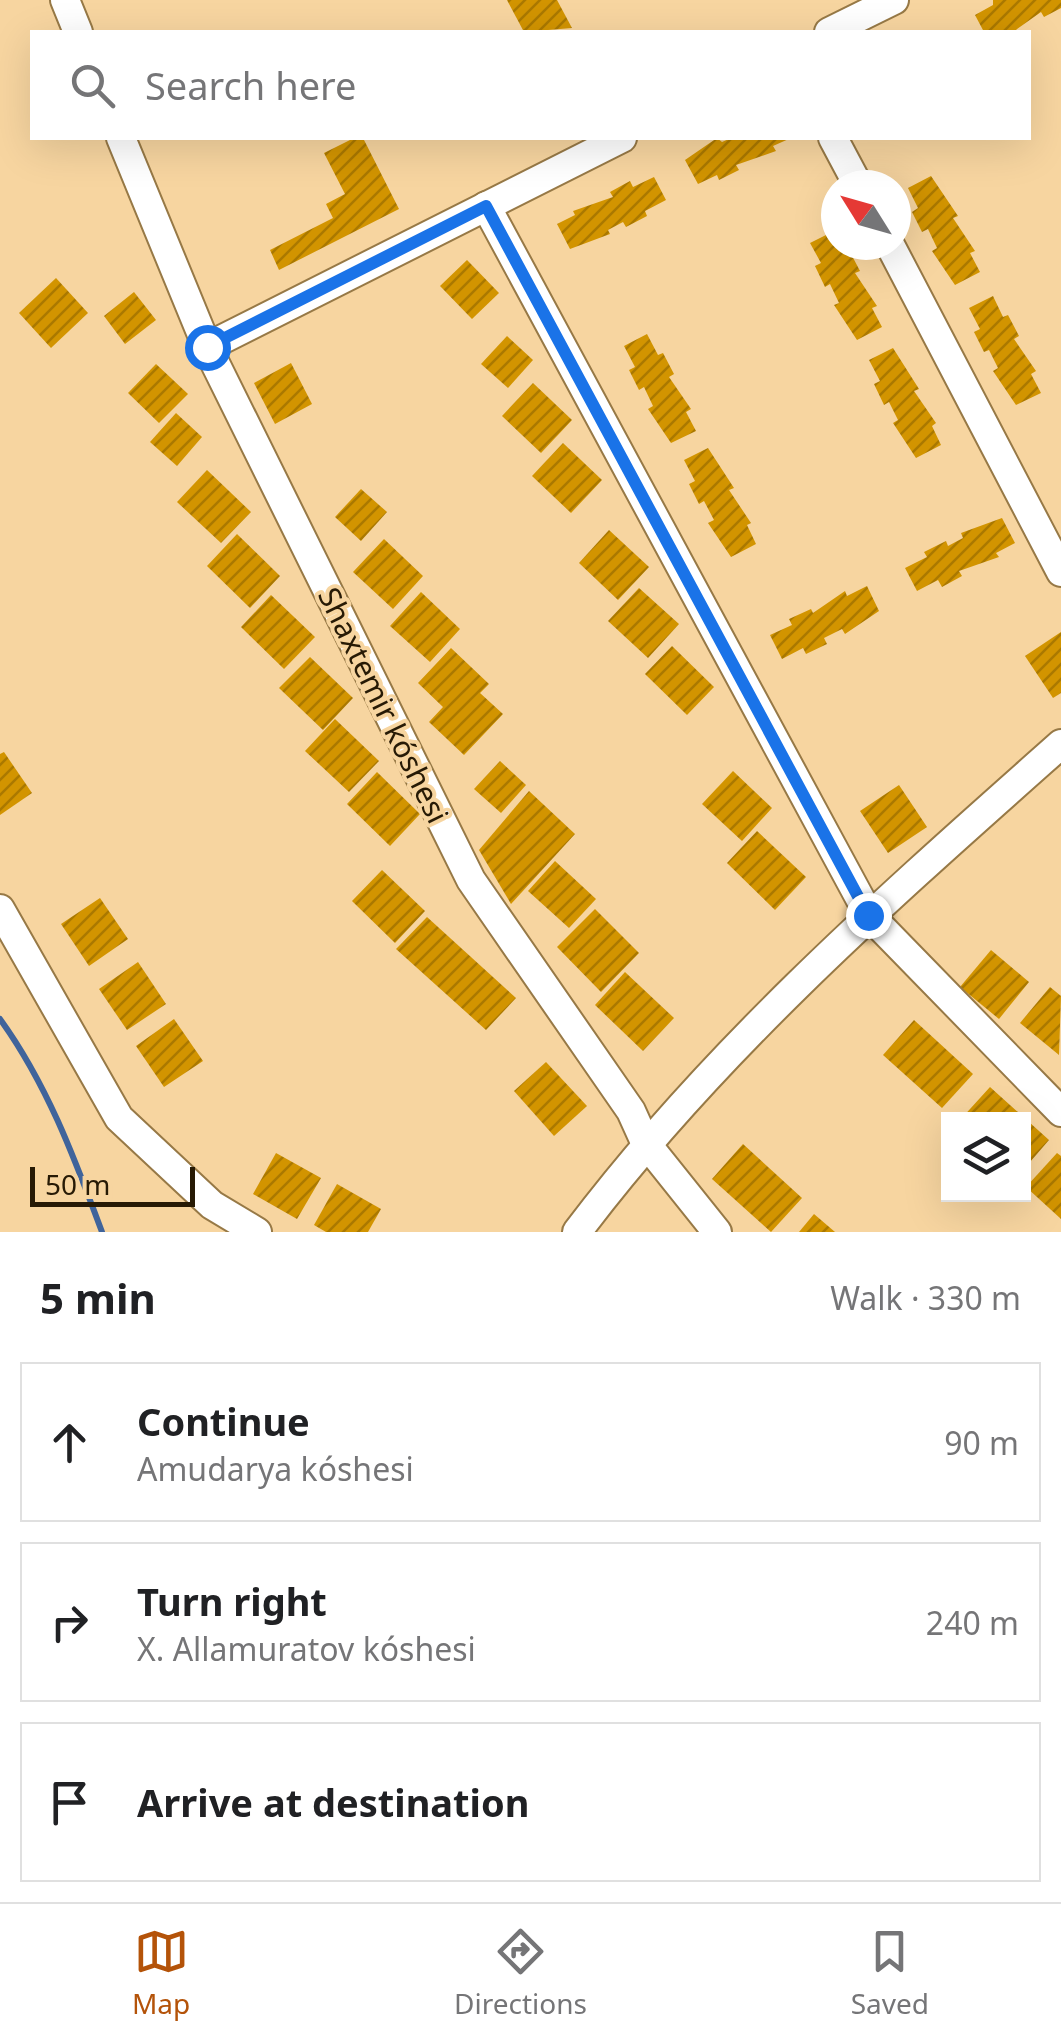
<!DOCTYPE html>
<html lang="en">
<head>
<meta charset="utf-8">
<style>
	:root { --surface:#fff; --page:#f6f6f6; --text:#202124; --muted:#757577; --line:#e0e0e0; --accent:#b45309 }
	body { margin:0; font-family:"Noto Sans",sans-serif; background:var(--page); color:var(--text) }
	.controls { position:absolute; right:30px; bottom:30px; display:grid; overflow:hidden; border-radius:0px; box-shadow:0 10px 40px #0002 }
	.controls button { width:90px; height:90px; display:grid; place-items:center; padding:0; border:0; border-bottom:2px solid var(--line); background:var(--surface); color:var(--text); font:50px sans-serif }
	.compass { position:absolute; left:821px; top:170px; width:90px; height:90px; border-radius:50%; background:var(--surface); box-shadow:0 10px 40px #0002; rotate:307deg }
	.scale { position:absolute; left:30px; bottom:25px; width:165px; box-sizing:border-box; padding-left:10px; border:5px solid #271a05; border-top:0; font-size:28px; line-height:35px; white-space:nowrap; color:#271a05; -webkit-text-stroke:8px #f7d5a0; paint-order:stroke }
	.stop { position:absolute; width:30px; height:30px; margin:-22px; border:8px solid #1a73e8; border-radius:50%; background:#fff }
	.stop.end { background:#1a73e8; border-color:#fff; box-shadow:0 2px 10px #0008 }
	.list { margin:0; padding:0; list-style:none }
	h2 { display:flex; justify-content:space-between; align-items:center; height:130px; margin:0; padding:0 40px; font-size:42px }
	h2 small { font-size:32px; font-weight:400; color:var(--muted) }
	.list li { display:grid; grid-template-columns:65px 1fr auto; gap:30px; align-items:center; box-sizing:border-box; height:160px; margin:0 20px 20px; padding:0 20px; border:2px solid var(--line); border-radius:0px }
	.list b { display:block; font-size:38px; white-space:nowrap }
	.list p { margin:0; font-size:32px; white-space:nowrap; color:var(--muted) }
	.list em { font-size:32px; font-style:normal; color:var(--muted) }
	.icon { flex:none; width:55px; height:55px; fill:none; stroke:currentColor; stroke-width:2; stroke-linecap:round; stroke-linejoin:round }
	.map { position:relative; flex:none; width:1061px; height:1232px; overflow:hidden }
	.search { position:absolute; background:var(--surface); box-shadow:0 10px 40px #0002; left:30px; right:30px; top:30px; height:110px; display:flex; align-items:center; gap:25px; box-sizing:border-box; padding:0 35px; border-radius:0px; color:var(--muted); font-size:38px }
	.sheet { height:670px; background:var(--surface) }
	nav { display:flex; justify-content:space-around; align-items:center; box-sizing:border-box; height:140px; border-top:2px solid var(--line); background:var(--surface); font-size:28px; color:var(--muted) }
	nav a { display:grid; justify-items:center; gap:5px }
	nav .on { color:var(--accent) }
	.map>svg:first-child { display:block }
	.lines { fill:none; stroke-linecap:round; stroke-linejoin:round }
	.stream { stroke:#40649b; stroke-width:6 }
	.building { fill:url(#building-hatch) }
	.minor-casing { stroke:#977946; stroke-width:32 }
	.minor { stroke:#fff; stroke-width:28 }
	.route { stroke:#1a73e8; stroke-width:12 }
	.labels { text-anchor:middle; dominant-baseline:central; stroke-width:8; stroke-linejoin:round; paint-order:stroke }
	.street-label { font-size:30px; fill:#271a05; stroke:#f7d5a0 }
</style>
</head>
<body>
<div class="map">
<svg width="1061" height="1232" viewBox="0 0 1061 1232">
	<defs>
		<pattern id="building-hatch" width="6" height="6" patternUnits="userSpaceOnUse" patternTransform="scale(2.5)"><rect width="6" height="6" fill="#d29400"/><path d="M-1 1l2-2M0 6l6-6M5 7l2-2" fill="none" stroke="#aa7800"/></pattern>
	</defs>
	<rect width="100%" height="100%" fill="#f7d5a0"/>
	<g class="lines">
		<path class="stream" d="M0 1019C47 1084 74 1157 102 1232"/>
	</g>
	<g class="building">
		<path d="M507 0H557L572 28 524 32Z"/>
		<path d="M993 0H1061V8L1044 17 1041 12 1013 32H984L975 15 993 5Z"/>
		<path d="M354 138H363L399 209 279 270 270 250 333 218 326 204 345 194 324 153Z"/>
		<path d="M717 138 722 142 731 138H791L773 146 776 151 736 165 739 170 719 180 717 175 698 184 685 160Z"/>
		<path d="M931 176 958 216 953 218 975 251 970 253 980 272 955 285 932 251 937 248 928 229 922 232 912 212 918 208 908 188Z"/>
		<path d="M654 177 666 200 645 211 647 216 626 227 623 222 608 230 610 234 570 249 557 224 575 215 573 211 613 197 610 192 630 181 633 187Z"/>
		<path d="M834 231 836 245 844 252 849 250 860 271 855 273 877 306 872 308 882 327 857 340 834 305 839 303 830 284 825 287 815 266 821 263 810 243Z"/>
		<path d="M467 260 499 293 472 319 440 286Z"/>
		<path d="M56 278 88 313 51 348 19 313Z"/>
		<path d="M134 292 156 320 125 344 104 316Z"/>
		<path d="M993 296 1003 317 1008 315 1019 336 1014 339 1036 371 1031 374 1041 393 1016 405 993 371 998 368 989 350 984 352 974 332 980 329 969 308Z"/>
		<path d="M647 334 658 355 663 353 674 374 669 377 691 409 686 412 696 431 671 443 648 409 653 406 644 387 639 390 629 370 635 367 624 346Z"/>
		<path d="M507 336 533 360 508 388 481 364Z"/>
		<path d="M893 348 919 389 914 391 936 423 932 426 941 445 916 458 893 423 898 420 889 402 884 405 874 384 880 381 869 360Z"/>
		<path d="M291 363 312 404 275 424 254 383Z"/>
		<path d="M156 364 188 394 159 423 128 393Z"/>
		<path d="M533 383 572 420 541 453 502 416Z"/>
		<path d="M176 413 202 437 177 466 150 442Z"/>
		<path d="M563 443 602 480 571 513 532 476Z"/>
		<path d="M708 448 734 488 729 490 751 523 747 525 756 544 731 557 708 523 714 520 704 501 699 504 689 484 695 481 684 460Z"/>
		<path d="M207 470 251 512 221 543 177 502Z"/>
		<path d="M361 489 387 512 361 541 335 517Z"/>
		<path d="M1002 518 1015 543 996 553 999 557 959 571 962 576 942 587 938 580 917 591 905 568 927 557 924 552 946 541 948 546 963 538 961 533Z"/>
		<path d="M609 530 649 567 618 600 579 563Z"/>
		<path d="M237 534 280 576 250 608 207 566Z"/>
		<path d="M384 539 423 576 393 609 353 572Z"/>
		<path d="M867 586 879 611 845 634 842 629 824 638 827 644 806 654 803 648 782 659 770 635 792 625 789 619 811 609 813 613 845 591 847 596Z"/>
		<path d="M639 588 679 624 648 658 608 621Z"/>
		<path d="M421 592 460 629 430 662 390 626Z"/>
		<path d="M271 595 315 637 284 669 241 627Z"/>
		<path d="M1061 632V693L1053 698 1025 656Z"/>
		<path d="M672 646 714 687 687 715 645 674Z"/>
		<path d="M451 648 489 684 480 693 503 714 464 755 429 722 443 707 418 683Z"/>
		<path d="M310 657 353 698 323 730 279 688Z"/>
		<path d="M335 719 379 761 349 792 305 751Z"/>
		<path d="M4 752 32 793 0 815V754Z"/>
		<path d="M500 761 526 785 501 813 474 789Z"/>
		<path d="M733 771 772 808 742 841 702 804Z"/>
		<path d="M377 772 420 814 390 846 347 804Z"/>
		<path d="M899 785 927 827 888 853 860 811Z"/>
		<path d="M529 791 575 834 511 904 479 850Z"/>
		<path d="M757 831 806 877 775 910 727 863Z"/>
		<path d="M555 861 596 899 569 928 528 891Z"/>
		<path d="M382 870 425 911 395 943 352 901Z"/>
		<path d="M100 898 128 939 89 966 61 924Z"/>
		<path d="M595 909 639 953 601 992 557 947Z"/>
		<path d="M427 917 516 998 486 1030 396 949Z"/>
		<path d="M991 950 1029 982 999 1019 960 987Z"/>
		<path d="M138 962 166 1004 127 1030 99 989Z"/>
		<path d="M625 972 674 1018 643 1051 595 1005Z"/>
		<path d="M1050 987 1061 996 1059 1055 1020 1023Z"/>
		<path d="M174 1019 203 1061 164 1087 136 1046Z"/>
		<path d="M914 1020 973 1074 942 1108 883 1055Z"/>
		<path d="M546 1062 587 1106 554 1136 514 1091Z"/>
		<path d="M990 1087 1049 1140 1024 1169V1120H960Z"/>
		<path d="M743 1144 802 1198 771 1232 712 1179Z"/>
		<path d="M276 1153 321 1178 297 1219 253 1194Z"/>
		<path d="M1057 1153 1061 1156V1219L1026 1187Z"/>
		<path d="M337 1184 381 1209 368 1232H326L314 1225Z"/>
		<path d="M814 1214 835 1232H799Z"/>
	</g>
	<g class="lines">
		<g class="minor-casing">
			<g id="minor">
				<path d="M65 0 78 32"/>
				<path d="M829 32 894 0"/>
				<path d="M121 138 207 347 471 880 631 1111 645 1142 717 1232"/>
				<path d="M833 138 858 185"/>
				<path d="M486 206 869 915 1061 1112"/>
				<path d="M890 245 1061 572"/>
				<path d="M207 347 622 138"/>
				<path d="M0 909 119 1118 212 1205 257 1232"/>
				<path d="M577 1232C715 1049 890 896 1061 744"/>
			</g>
		</g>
		<use href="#minor" class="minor"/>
	</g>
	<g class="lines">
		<path class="route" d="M207 347 486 206 868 915"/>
	</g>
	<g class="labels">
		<g class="street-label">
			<text transform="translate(384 705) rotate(64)">Shaxtemir kóshesi</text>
		</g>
	</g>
</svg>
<div class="controls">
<button><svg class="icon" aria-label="layers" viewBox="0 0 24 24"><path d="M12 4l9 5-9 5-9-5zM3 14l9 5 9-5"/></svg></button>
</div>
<svg class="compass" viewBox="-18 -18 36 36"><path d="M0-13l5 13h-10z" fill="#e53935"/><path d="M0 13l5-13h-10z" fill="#757577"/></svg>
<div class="scale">50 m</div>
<div class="stop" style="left:207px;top:347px"></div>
<div class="stop end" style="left:868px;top:915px"></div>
<div class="search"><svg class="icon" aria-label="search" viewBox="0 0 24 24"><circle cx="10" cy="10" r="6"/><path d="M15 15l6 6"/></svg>Search here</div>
</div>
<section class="sheet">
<h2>5 min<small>Walk · 330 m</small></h2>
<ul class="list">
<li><svg class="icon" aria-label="ahead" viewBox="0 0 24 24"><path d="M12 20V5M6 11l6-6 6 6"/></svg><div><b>Continue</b><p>Amudarya kóshesi</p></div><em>90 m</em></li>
<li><svg class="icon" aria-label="right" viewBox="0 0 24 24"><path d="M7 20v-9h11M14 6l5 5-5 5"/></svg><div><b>Turn right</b><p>X. Allamuratov kóshesi</p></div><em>240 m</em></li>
<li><svg class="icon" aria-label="arrive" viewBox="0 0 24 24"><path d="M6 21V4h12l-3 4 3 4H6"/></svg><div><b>Arrive at destination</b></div></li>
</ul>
</section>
<nav>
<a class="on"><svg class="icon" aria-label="map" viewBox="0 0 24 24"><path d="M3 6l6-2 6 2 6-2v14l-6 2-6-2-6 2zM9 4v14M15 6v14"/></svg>Map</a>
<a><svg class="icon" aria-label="directions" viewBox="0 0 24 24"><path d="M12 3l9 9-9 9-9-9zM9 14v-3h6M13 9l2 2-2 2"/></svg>Directions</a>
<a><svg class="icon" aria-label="saved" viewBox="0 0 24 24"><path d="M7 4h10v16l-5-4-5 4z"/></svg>Saved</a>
</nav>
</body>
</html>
